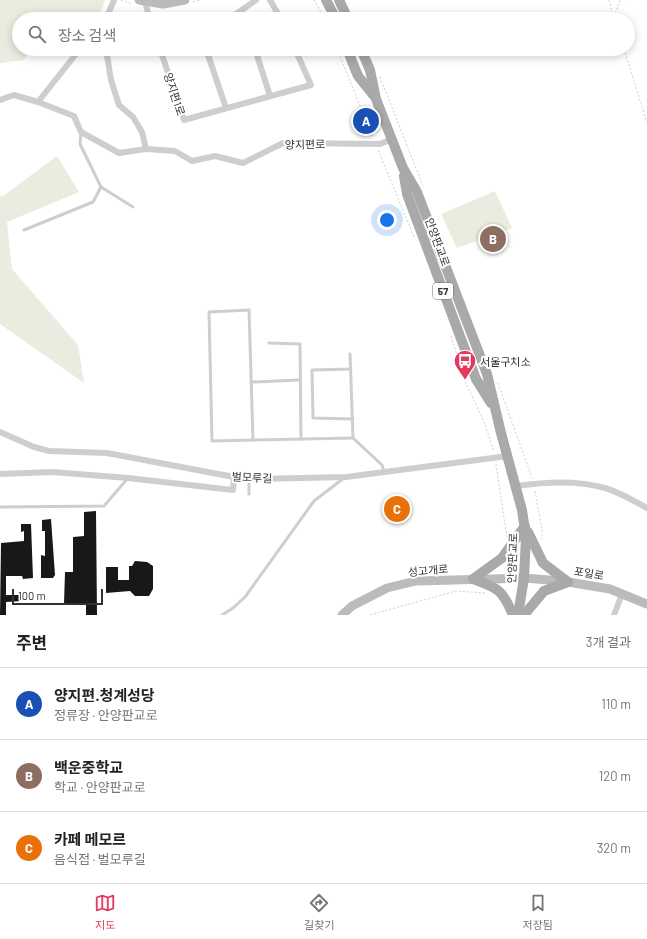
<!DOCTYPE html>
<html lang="ko">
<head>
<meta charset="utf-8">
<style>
	:root { --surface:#fff; --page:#f2f2f2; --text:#222; --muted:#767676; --line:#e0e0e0; --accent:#e23961 }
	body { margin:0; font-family:Barlow,"Noto Sans KR",sans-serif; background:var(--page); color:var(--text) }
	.scale { position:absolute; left:12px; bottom:10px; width:91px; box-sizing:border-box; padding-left:4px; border:2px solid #313131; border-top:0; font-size:11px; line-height:14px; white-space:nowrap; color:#313131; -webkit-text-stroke:3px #fff; paint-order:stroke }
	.you { position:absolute; left:387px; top:220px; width:14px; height:14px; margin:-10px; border:3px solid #fff; border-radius:50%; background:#1a73e8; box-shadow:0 0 0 6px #1a73e833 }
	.badge { display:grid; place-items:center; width:26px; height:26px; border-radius:50%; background:var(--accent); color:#fff; font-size:13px; font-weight:700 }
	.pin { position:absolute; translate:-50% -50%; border:2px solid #fff; box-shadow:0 1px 4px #0006 }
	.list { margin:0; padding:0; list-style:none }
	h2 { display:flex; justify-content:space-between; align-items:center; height:52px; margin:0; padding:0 16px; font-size:17px }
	h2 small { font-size:13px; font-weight:400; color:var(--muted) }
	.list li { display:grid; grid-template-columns:26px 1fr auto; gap:12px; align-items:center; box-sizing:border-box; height:72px; padding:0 16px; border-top:1px solid var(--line) }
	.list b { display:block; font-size:15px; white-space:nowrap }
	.list p { margin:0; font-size:13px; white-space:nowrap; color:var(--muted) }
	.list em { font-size:13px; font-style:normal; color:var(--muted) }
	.icon { flex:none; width:22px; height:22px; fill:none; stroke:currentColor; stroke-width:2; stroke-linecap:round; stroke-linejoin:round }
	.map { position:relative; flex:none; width:647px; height:615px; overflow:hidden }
	.search { position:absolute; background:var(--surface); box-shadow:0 2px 10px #0003; left:12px; right:12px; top:12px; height:44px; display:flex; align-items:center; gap:10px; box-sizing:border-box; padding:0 14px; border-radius:22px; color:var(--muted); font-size:15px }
	.sheet { height:268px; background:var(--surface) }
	nav { display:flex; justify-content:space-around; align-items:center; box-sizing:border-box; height:56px; border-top:1px solid var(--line); background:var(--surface); font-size:11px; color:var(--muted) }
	nav a { display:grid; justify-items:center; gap:2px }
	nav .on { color:var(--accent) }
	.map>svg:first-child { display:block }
	.green { fill:#e9eddf }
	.building { fill:#181818 }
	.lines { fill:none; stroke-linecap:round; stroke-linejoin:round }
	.path { stroke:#cecece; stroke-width:1; stroke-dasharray:2 2; stroke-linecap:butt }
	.lane { stroke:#cecece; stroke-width:3 }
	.street { stroke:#cecece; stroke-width:6 }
	.secondary { stroke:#bbb; stroke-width:9 }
	.primary { stroke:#a9a9a9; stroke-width:10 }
	.labels { text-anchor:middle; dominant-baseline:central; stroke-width:4; stroke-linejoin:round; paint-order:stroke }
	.shield { fill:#fff; stroke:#6f6f6f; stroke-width:1 }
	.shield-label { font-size:10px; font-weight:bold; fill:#313131 }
	.street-label { font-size:11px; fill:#313131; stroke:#fff }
	.poi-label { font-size:11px; fill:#313131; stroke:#fff; text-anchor:start }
</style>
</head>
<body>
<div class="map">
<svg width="647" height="615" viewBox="0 0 647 615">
	<rect width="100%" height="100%" fill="#fff"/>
	<g class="green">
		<path d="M0 0H105V1L97 19H19V49H32L24 60 0 63Z"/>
		<path d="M57 156 79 192 7 222 12 269 78 345 84 383 0 324V196H3Z"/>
		<path d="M495 191 512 228 457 248 441 214Z"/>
	</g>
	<g class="building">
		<path d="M96 511 97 615H86V603L64 604 65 572H73V537L84 536V512Z"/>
		<path d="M51 519 55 575 53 578H41V555L45 556V531H42V520Z"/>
		<path d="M21 524H31L33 578 23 579 22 576H6V595H21L22 601 6 602V615H0L1 543 24 541V531L21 532Z"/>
		<path d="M135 561 147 562 153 566V589L149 596H135L130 591 106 593V567H118V580H129V566H132Z"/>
	</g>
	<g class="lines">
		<g class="path">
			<path d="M121 0 132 4"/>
			<path d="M314 0 325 19"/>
			<path d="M609 0 614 19"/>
			<path d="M193 2 199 0"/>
			<path d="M614 17 620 0"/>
			<path d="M337 49 373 138"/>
			<path d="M624 49 647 123"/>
			<path d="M380 77 423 186"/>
			<path d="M378 150 414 237"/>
			<path d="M451 336 465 381 484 422 494 451"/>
			<path d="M498 383 532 478"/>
			<path d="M496 464 507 538"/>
			<path d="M535 491 542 529V541"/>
			<path d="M509 562V571"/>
			<path d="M370 615 456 591 486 593"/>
		</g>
		<g class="lane">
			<path d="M81 132 80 144 101 187 133 207"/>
			<path d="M24 230 93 202 101 187"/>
			<path d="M269 343 300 344 301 439"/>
			<path d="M350 354 353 438 382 465 384 472"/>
			<path d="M351 369 312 370 313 418 353 419"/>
			<path d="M251 382 300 380"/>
			<path d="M253 440 249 310 209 312 212 441 353 438"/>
			<path d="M249 479V494"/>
			<path d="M0 507 104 506 128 478"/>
			<path d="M222 615 233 608 245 597 314 501 344 478"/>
		</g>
		<g class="street">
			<path d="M270 0 281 19"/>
			<path d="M145 2 150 19"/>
			<path d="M106 19 114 0"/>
			<path d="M229 19 256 0"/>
			<path d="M106 49 111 80 119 105 133 117 142 132 146 149 175 151 192 161 215 156 243 163 283 143 380 144 392 139"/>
			<path d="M160 49 184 120 311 85 295 49"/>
			<path d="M206 49 226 108"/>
			<path d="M255 49 270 96"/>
			<path d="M0 100 14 95 38 102 80 49"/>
			<path d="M38 102 74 116 81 132 119 153 146 149"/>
			<path d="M0 432 34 447 49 451 107 453 234 477 256 479 346 477 508 456"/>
			<path d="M0 474 52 472 128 478 233 490 234 477"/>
			<path d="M516 486C546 482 576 480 605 488 619 492 634 501 647 508"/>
			<path d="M614 615 622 594"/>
		</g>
		<g class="secondary">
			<path d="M139 0 163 4 185 0"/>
			<path d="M342 615 352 606 387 588 416 581 524 578 562 581 610 589 647 604"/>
		</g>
		<g class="primary">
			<path d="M326 0 336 19"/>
			<path d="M339 0 348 19"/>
			<path d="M347 49 358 76 374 96"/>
			<path d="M361 49 370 70 376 99 403 168 417 192 487 374 501 433 522 510 526 537 524 578 518 615"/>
			<path d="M404 176 407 194 476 379 491 403"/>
			<path d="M528 532 543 563 568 582"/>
			<path d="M473 579 502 558 525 526"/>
			<path d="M473 579C499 589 502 589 513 615"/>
			<path d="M524 615 544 591 568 582"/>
		</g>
	</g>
	<defs>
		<g id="bus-pin" transform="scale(1.15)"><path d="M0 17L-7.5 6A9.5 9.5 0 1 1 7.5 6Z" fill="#e23961" stroke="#fff"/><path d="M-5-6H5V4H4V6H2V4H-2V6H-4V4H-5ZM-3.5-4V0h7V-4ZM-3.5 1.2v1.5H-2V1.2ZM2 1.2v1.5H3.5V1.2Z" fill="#fff"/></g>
	</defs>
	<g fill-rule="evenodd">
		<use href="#bus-pin" x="465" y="361"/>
	</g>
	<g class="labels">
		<rect class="shield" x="433" y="283" width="20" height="16" rx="3"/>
		<g class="shield-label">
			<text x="443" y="291">57</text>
		</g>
		<g class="street-label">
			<text transform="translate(175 94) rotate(72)">양지편1로</text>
			<text transform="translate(305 144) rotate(-1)">양지편로</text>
			<text transform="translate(438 242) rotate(70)">안양판교로</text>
			<text transform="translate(252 477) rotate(3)">벌모루길</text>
			<text transform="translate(512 558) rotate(-88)">안양판교로</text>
			<text transform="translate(428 570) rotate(-5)">성고개로</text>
			<text transform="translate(589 573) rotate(10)">포일로</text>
		</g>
		<g class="poi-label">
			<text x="480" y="361">서울구치소</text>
		</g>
	</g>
</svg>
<div class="scale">100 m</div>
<div class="you"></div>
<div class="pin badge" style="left:366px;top:121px;background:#1a4fb4">A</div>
<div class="pin badge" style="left:493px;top:239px;background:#8d6e63">B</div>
<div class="pin badge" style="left:397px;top:509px;background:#e8710a">C</div>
<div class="search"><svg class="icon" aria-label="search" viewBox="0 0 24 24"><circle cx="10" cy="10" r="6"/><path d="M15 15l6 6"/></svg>장소 검색</div>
</div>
<section class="sheet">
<h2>주변<small>3개 결과</small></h2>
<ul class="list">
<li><span class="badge" style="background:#1a4fb4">A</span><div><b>양지편.청계성당</b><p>정류장 · 안양판교로</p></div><em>110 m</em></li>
<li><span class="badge" style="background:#8d6e63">B</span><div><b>백운중학교</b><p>학교 · 안양판교로</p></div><em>120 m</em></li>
<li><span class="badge" style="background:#e8710a">C</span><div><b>카페 메모르</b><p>음식점 · 벌모루길</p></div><em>320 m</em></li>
</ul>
</section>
<nav>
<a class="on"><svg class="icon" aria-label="map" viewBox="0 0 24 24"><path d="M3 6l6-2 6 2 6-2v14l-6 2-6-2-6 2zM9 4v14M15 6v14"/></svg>지도</a>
<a><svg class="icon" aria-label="directions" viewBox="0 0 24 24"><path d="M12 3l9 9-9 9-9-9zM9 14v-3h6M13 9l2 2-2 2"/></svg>길찾기</a>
<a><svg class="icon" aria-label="saved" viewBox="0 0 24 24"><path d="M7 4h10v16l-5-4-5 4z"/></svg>저장됨</a>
</nav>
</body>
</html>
